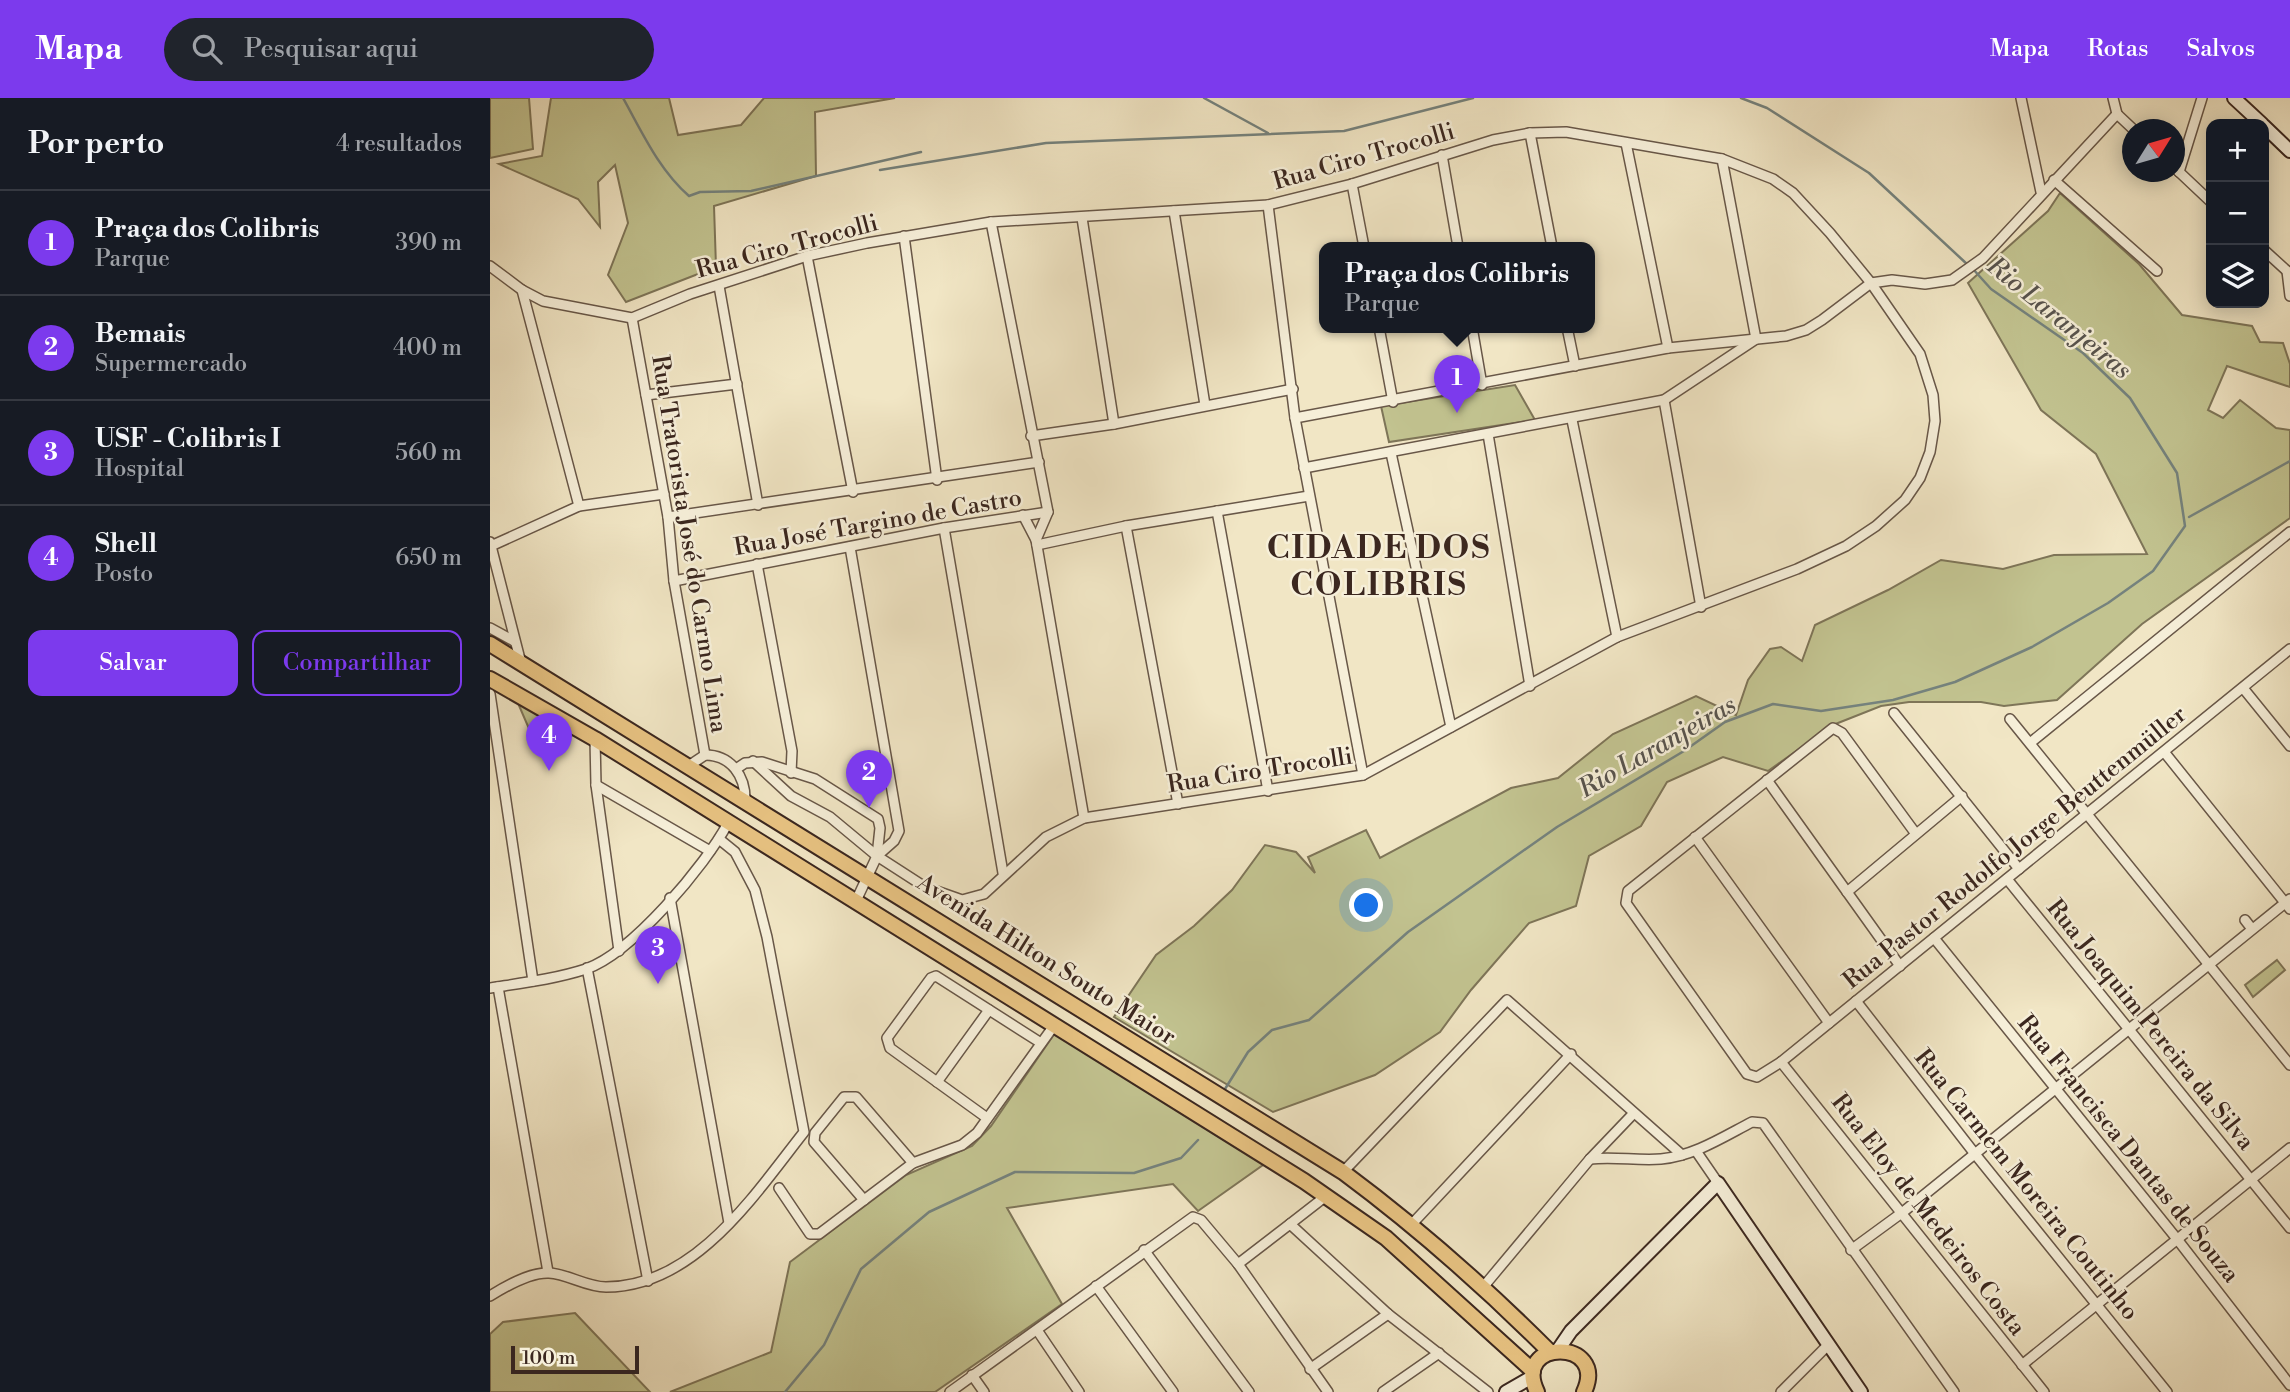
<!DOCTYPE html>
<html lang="pt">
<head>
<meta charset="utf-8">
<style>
	:root { --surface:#171b24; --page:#20242c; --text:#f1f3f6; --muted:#9ea1a6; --line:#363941; --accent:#7c3aed }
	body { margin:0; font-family:"Libre Bodoni",serif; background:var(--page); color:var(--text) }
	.controls { position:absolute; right:21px; top:21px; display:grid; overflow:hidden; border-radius:14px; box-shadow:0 4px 18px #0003 }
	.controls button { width:63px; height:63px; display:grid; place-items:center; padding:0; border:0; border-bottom:2px solid var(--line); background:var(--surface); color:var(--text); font:35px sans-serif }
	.compass { position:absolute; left:1632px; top:21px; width:63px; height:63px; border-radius:50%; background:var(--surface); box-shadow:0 4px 18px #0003; rotate:53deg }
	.scale { position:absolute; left:21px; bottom:18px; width:128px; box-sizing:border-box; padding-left:7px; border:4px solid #3b271f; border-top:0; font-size:19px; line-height:24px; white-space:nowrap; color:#3b271f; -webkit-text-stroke:5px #f6efd9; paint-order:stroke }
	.you { position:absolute; left:877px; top:808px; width:24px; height:24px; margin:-18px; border:5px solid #fff; border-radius:50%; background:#1a73e8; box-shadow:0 0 0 10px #1a73e833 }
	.badge { display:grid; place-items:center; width:46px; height:46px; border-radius:50%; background:var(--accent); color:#fff; font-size:23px; font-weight:700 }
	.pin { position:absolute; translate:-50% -58px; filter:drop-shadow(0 2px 4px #0008) }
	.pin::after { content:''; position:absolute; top:37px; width:24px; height:21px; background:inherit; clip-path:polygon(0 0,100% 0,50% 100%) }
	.popup { position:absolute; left:829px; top:144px; width:276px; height:91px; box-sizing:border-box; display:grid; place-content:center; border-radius:14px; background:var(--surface); filter:drop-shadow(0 2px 5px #0005); font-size:23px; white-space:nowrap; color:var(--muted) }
	.popup b { font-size:26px; color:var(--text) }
	.popup::after { content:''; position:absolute; left:50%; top:100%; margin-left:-14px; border:14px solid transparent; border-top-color:var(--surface) }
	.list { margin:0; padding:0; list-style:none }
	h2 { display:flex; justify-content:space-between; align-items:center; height:91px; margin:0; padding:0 28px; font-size:30px }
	h2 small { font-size:23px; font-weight:400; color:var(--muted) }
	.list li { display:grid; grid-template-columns:46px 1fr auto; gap:21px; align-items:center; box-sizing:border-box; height:105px; padding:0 28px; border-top:2px solid var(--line) }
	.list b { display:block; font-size:26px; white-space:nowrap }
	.list p { margin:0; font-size:23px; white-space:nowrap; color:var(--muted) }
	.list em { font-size:23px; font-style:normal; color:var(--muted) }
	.actions { display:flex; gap:14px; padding:21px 28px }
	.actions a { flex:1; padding:16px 0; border:2px solid var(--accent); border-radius:14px; text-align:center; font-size:24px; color:var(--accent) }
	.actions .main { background:var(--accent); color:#fff }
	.icon { flex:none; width:38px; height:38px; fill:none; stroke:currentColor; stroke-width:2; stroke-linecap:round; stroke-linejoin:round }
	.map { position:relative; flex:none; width:1800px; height:1294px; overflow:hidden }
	header { display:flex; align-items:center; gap:42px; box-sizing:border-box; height:98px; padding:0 35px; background:var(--accent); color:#fff }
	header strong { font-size:33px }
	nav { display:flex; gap:38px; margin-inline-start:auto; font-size:24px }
	.search { width:490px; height:63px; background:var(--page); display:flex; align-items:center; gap:18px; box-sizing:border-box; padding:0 24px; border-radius:38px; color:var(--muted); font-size:26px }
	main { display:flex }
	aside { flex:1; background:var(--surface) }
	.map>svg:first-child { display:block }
	.green { fill:#c2c390; stroke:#7e7558; stroke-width:2 }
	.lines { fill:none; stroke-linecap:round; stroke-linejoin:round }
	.stream { stroke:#75827d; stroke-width:2.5 }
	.street-casing { stroke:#685748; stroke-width:12 }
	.secondary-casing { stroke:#3b271f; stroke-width:16 }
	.primary-casing { stroke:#3b271f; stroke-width:18 }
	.street { stroke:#f6efd9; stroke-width:9 }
	.secondary { stroke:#f6efd9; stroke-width:12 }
	.primary { stroke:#e8c382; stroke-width:14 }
	.labels { text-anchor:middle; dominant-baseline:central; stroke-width:5; stroke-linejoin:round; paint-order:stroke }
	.street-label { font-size:24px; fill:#3b271f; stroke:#f6efd9 }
	.water-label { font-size:26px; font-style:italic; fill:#58544e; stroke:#f6efd9 }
	.district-label { font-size:32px; font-weight:bold; letter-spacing:2px; fill:#3b271f; stroke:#f6efd9 }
</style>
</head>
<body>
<header>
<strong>Mapa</strong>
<div class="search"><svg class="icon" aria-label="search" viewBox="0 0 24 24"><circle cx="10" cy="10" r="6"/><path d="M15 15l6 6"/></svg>Pesquisar aqui</div>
<nav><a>Mapa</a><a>Rotas</a><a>Salvos</a></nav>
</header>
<main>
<aside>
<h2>Por perto<small>4 resultados</small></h2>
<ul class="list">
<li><span class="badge">1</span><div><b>Praça dos Colibris</b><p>Parque</p></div><em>390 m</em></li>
<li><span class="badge">2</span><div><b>Bemais</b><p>Supermercado</p></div><em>400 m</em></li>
<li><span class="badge">3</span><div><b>USF - Colibris I</b><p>Hospital</p></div><em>560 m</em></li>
<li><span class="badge">4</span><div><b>Shell</b><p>Posto</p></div><em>650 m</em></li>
</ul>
<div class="actions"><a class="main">Salvar</a><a>Compartilhar</a></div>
</aside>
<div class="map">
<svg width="1800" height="1294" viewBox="0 0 1800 1294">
	<rect width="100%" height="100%" fill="#f1e6c5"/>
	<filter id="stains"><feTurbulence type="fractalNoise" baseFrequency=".00286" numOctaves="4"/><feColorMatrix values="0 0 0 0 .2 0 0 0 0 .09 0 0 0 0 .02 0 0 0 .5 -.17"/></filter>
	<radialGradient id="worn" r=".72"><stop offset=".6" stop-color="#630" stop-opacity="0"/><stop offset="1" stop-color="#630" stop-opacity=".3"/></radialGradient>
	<g class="green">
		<path d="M0 0H39L43 51 0 60Z"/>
		<path d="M61 0H179L188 37 251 27 274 0H405L325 14 326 78 224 108 226 169 136 204 118 177 138 125 125 67 108 84 110 129 88 101 9 66 52 58Z"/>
		<path d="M1570 95 1649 166 1692 217 1762 228 1770 244 1793 245 1800 266V289L1737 268 1718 312 1733 320 1750 302 1786 330 1800 332V420L1652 526 1567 602 1514 608 1491 604H1419L1391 608 1343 627 1278 673 1233 659 1177 684 1151 728 1099 758 1086 808 1039 825 981 892 950 934 885 977 783 1014 624 919 666 857 704 828 742 792 775 747 806 754 825 775 818 759 876 732 890 760 1021 690 1068 680 1123 636 1206 598 1246 617 1258 582 1280 551 1291 549 1312 563 1325 527 1398 492 1451 462 1513 471 1564 457 1657 456 1606 356 1551 312 1478 185 1558 113Z"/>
		<path d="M1025 287 1045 322 899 344 891 308Z"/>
		<path d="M21 589 73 622 56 639 43 640Z"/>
		<path d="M1787 862 1795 872 1763 899 1755 887Z"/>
		<path d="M565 935 780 1062 708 1113 683 1086 517 1110 572 1206 445 1294H180L281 1254 300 1164 416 1077 482 1048 501 1028Z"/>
		<path d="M85 1215 160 1294H0V1236L13 1224Z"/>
	</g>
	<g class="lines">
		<g class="stream">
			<path d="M133 0C152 34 169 72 199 98L210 94 261 93 431 54"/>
			<path d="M714 0 778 35"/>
			<path d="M1251 0 1277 10 1379 75 1478 167"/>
			<path d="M390 72 556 45 854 33 983 0"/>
			<path d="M1699 419 1800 363"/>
			<path d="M735 991 758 954 782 932 819 922 918 834 1067 729 1194 653 1235 624 1283 606 1331 613 1403 602 1465 584 1542 549 1618 505 1663 473 1695 428 1687 375 1640 300 1593 255 1501 191 1483 171"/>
			<path d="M295 1294 334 1247 371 1171 439 1114 525 1074 644 1075 691 1060 708 1042"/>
		</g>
		<g class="street-casing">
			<g id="street">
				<path d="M1531 0 1551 94"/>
				<path d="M1623 0 1627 16"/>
				<path d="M1627 16 1644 32"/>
				<path d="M1040 35 1062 149"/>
				<path d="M1136 45 1178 250"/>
				<path d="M952 57 968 149"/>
				<path d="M1686 71 1721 104"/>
				<path d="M1689 74 1712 0"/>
				<path d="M1564 82 1667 173"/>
				<path d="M862 86 874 149"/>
				<path d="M778 107 805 320 873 677"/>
				<path d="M684 113 715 307"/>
				<path d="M592 120 624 326"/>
				<path d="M501 124 558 414 546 442"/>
				<path d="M414 138 447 382"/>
				<path d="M1774 152 1797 173"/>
				<path d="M317 158 363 394"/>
				<path d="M0 168 32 192 53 203 142 220 200 196 317 158 377 145 501 124 778 107 862 86 1003 42 1040 35 1076 34 1232 61 1283 81 1303 95 1340 135 1381 185 1430 256 1443 297 1445 323 1440 354 1430 380 1415 402 1386 428 1356 448 1307 471 1127 539 873 677 594 720 556 739 494 796 472 802 435 789 387 758 340 719 301 698 263 663"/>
				<path d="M1797 173 1800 198"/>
				<path d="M229 188 268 407"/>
				<path d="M32 192 89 408"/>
				<path d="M142 220 178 419 184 483 215 657 197 669"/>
				<path d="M889 229 903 304"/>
				<path d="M982 229 992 287"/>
				<path d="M1077 229 1085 268"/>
				<path d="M156 297 247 286"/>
				<path d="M1174 302 1211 509"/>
				<path d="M805 320 1178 250 1296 238 1316 232 1332 222 1381 185 1402 182 1435 186 1462 182 1493 160 1627 16"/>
				<path d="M1082 322 1127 539"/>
				<path d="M998 336 1040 588"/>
				<path d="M541 338 624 326 803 291"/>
				<path d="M901 355 961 629"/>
				<path d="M814 370 1174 302 1266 241 1232 61"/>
				<path d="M727 413 778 693"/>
				<path d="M533 417 546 442 594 720"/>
				<path d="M178 419 549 364"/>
				<path d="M636 428 688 706"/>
				<path d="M454 430 513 775"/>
				<path d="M0 444 31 565"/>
				<path d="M547 447 636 428 819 398"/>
				<path d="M1 448 89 408 174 396"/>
				<path d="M360 449 409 733 404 743 387 758 365 805"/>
				<path d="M267 466 302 653 301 675"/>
				<path d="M184 483 454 430 558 414"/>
				<path d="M0 530 24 543"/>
				<path d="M1753 590 1800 648"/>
				<path d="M0 596 43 883"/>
				<path d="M1404 615 1529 771"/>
				<path d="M1520 621 1800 967"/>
				<path d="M105 641 106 687 129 853"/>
				<path d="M1540 645 1800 434"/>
				<path d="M1675 655 1800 811"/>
				<path d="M215 657C241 657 256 678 255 704"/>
				<path d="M246 671 255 665 272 664 325 681 388 721 390 730 387 758"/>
				<path d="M1277 682 1410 868"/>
				<path d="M106 687 220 753"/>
				<path d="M1426 736 1352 635 1343 630 1138 793 1136 805 1257 976 1267 979 1291 964 1800 551"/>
				<path d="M1205 739 1339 925"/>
				<path d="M1517 781 1800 1130"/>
				<path d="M1357 794 1472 698"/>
				<path d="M180 800 239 1125"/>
				<path d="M1755 822 1762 831"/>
				<path d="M1444 840 1687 1141 1800 1287"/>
				<path d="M97 870 158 1183"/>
				<path d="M8 889 58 1174"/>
				<path d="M0 890C32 885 65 881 96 871 142 855 215 768 238 725"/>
				<path d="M1366 903 1485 1056 1677 1294"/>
				<path d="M1291 964 1554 1294"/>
				<path d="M447 984 499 912"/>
				<path d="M497 1020 400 950 397 940 441 880 446 878 551 945"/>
				<path d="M1206 1053 1228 1085"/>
				<path d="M1100 1061C1124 1058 1147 1063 1171 1061 1204 1058 1233 1039 1262 1024L1273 1025 1464 1294"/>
				<path d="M853 1074 1017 902 1192 1057"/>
				<path d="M289 1090 320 1136H329L423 1065 472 1047 487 1035 563 929"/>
				<path d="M374 1102 324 1044 325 1035 354 999H366L423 1065"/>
				<path d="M800 1126 836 1098"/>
				<path d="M922 1126 1081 956"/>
				<path d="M654 1152 759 1294"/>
				<path d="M1361 1152 1413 1114 1800 801"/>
				<path d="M748 1166 800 1126 898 1216 998 1294"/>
				<path d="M606 1188 683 1294"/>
				<path d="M994 1188 1100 1061 1143 1016"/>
				<path d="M0 1198C16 1188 40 1174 59 1175 78 1176 96 1189 116 1189 205 1189 265 1096 314 1034L277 839 265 792 245 754 229 741"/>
				<path d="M547 1232 589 1294"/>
				<path d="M1532 1267 1800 1050"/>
				<path d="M820 1271 898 1216"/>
				<path d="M482 1277 494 1294"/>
				<path d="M460 1294 703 1119 711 1122 748 1166 838 1294"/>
				<path d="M893 1294 949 1255"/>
				<path d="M1291 1294 1339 1246"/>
			</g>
		</g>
		<g class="secondary-casing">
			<g id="secondary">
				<path d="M1744 0 1772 26"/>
				<path d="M1774 28 1800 53"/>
				<path d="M1068 1252 1081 1233 1228 1085 1371 1294"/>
				<path d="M1016 1294 1042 1279"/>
			</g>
		</g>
		<g class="primary-casing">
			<g id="primary">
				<path d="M0 546 853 1074C927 1129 995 1189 1060 1254"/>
				<path d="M0 581 105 641 814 1083 896 1140 1043 1273"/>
				<path d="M1047 1294C1021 1240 1119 1240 1094 1294"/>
			</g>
		</g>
		<use href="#street" class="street"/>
		<use href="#secondary" class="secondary"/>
		<use href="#primary" class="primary"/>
	</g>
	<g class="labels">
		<g class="street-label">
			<text transform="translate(874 59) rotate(-16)">Rua Ciro Trocolli</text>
			<text transform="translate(297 149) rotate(-15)">Rua Ciro Trocolli</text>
			<text transform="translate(388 425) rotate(-10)">Rua José Targino de Castro</text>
			<text transform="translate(199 446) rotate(81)">Rua Tratorista José do Carmo Lima</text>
			<text transform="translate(770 673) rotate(-9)">Rua Ciro Trocolli</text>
			<text transform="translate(1525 750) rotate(-39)">Rua Pastor Rodolfo Jorge Beuttenmüller</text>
			<text transform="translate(556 862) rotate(32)">Avenida Hilton Souto Maior</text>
			<text transform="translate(1660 927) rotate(51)">Rua Joaquim Pereira da Silva</text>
			<text transform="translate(1638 1051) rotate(51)">Rua Francisca Dantas de Souza</text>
			<text transform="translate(1536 1087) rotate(51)">Rua Carmem Moreira Coutinho</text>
			<text transform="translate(1438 1117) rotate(52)">Rua Eloy de Medeiros Costa</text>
		</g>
		<g class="water-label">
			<text transform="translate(1569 220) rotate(39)">Rio Laranjeiras</text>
			<text transform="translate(1167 649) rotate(-30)">Rio Laranjeiras</text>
		</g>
		<g class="district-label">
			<text x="889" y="450">CIDADE DOS<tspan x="889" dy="37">COLIBRIS</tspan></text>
		</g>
	</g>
	<rect width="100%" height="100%" filter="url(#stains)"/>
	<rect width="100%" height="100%" fill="url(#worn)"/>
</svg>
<div class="controls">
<button>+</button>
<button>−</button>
<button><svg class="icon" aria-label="layers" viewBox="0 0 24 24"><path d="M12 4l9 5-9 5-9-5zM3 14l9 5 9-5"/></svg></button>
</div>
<svg class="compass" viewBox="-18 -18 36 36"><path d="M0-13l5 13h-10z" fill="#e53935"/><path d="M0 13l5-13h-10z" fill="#9ea1a6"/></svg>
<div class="scale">100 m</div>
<div class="you"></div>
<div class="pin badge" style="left:967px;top:315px">1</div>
<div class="popup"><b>Praça dos Colibris</b>Parque</div>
<div class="pin badge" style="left:379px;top:710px">2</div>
<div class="pin badge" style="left:168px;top:886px">3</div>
<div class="pin badge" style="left:59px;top:673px">4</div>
</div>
</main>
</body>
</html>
